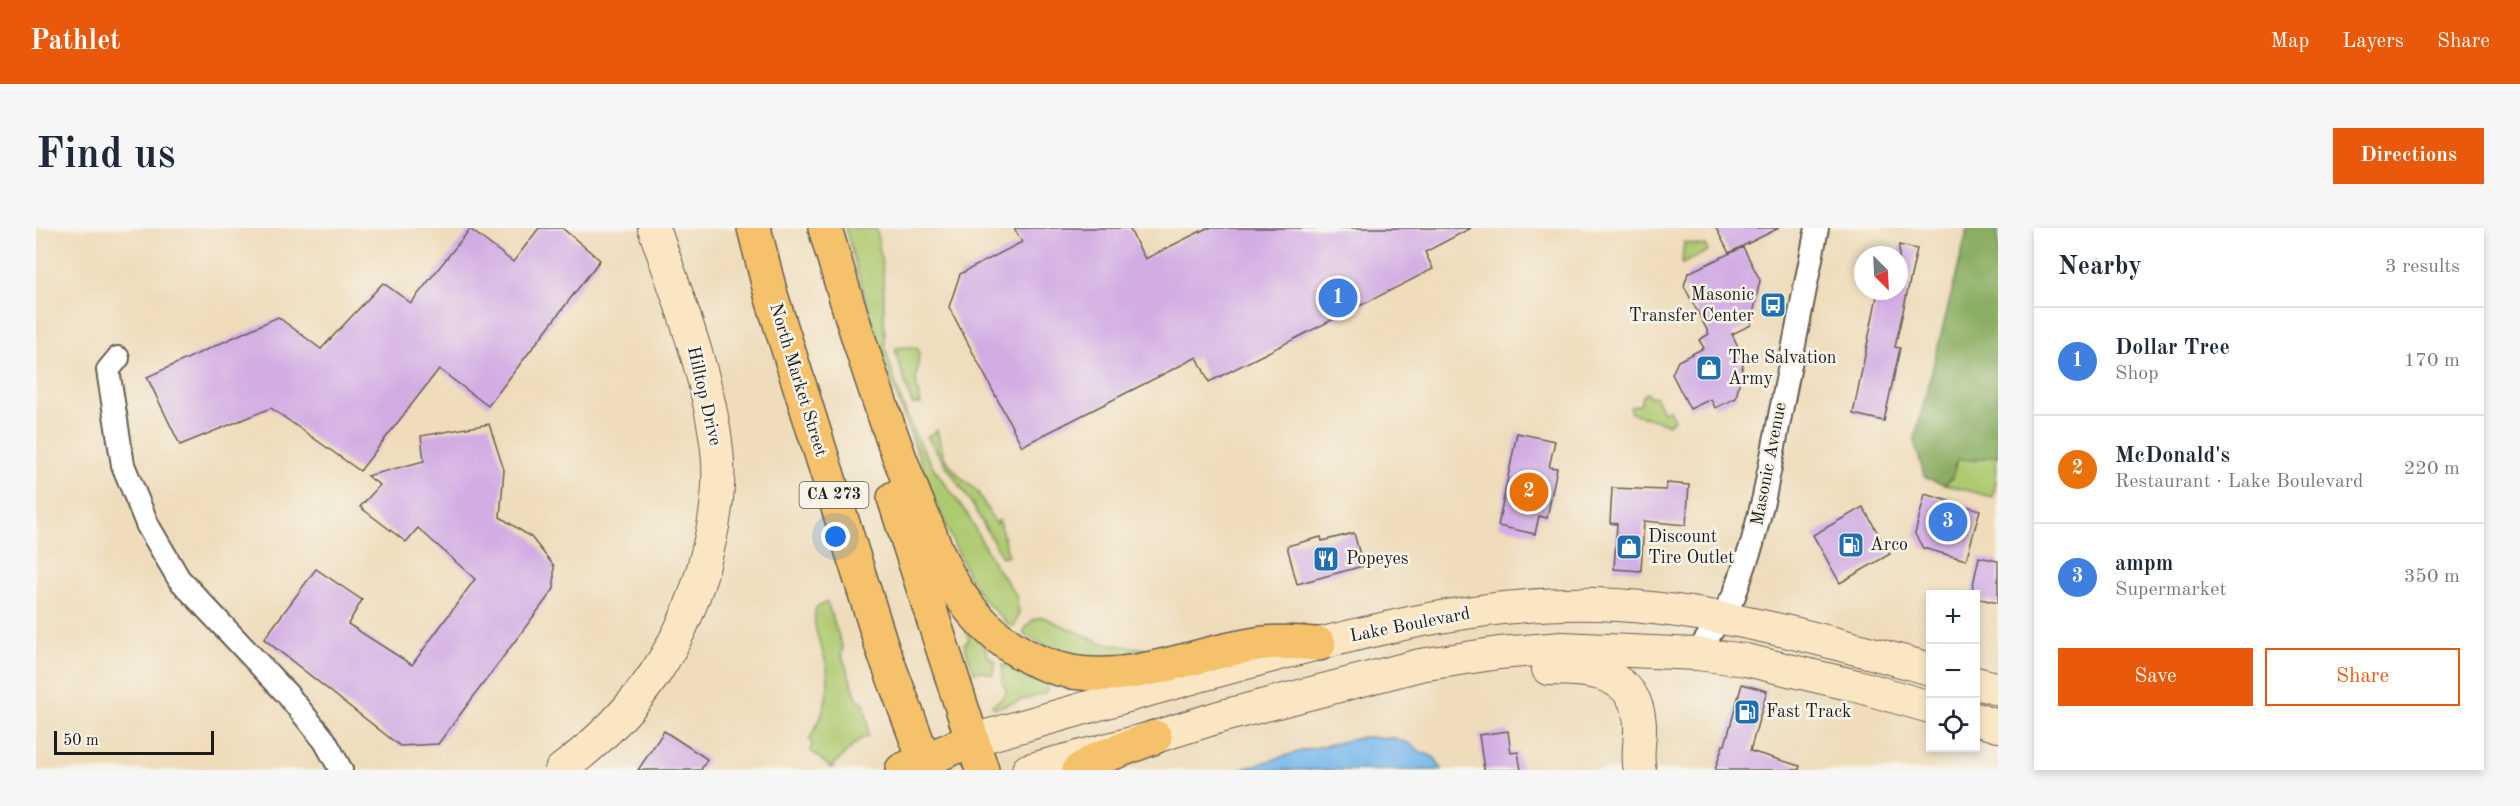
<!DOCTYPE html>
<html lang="en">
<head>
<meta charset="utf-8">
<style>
	:root { --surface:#fff; --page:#f6f6f7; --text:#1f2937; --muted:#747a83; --line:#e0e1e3; --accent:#ea580c }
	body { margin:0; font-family:"Old Standard TT",serif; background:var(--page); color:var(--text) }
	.controls { position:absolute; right:18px; bottom:18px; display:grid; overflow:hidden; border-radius:0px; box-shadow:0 3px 9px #0003 }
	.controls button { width:54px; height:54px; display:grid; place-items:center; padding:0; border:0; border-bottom:2px solid var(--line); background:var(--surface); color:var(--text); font:30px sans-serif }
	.compass { position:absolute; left:1818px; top:18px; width:54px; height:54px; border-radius:50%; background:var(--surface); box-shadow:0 3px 9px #0003; rotate:156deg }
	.scale { position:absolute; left:18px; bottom:15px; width:160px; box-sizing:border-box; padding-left:6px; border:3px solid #1c1c1c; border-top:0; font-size:16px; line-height:21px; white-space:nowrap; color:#1c1c1c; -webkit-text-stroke:4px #f7f3e8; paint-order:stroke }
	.you { position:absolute; left:800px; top:309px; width:21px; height:21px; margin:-15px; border:4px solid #fff; border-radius:50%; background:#1a73e8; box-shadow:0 0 0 9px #1a73e833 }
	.badge { display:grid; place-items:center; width:39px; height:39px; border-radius:50%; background:var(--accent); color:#fff; font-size:20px; font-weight:700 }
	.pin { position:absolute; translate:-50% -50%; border:3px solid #fff; box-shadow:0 2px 6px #0006 }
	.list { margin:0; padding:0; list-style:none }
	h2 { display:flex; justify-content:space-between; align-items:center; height:78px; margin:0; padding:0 24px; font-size:26px }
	h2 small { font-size:20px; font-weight:400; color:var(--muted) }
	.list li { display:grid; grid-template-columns:39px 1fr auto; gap:18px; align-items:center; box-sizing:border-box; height:108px; padding:0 24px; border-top:2px solid var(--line) }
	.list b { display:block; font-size:22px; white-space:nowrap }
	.list p { margin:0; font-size:20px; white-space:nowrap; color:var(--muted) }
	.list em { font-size:20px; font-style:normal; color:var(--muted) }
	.actions { display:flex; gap:12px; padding:18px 24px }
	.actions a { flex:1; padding:14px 0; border:2px solid var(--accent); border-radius:0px; text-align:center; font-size:21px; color:var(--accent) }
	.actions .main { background:var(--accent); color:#fff }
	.icon { flex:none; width:33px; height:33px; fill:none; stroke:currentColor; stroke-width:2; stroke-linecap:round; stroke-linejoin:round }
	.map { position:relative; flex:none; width:1962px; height:542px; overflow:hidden; border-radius:0px }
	header { display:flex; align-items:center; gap:36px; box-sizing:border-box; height:84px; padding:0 30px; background:var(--accent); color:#fff }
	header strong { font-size:28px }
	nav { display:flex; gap:33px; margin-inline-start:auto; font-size:21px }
	.intro { display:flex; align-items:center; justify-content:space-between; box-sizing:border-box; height:144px; padding:0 36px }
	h1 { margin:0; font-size:42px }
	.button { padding:15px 27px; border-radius:0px; background:var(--accent); color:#fff; font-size:21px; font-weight:700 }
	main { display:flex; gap:36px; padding:0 36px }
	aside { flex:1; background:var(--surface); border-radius:0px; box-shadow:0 3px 9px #0003 }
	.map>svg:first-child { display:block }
	.green { fill:#aeca71; stroke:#657346; stroke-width:1.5 }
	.forest { fill:#8aae63; stroke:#536540; stroke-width:1.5 }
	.water { fill:#77b8ec; stroke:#4a6a84; stroke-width:1.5 }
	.building { fill:#d1ade4 }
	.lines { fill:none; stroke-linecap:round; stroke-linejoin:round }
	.street-casing { stroke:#665f53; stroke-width:26 }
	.secondary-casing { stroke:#665f53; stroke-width:34 }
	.primary-casing { stroke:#665f53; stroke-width:36 }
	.street { stroke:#fff; stroke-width:22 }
	.secondary { stroke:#fbe6c4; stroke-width:32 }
	.primary { stroke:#f5c16b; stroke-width:33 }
	.labels { text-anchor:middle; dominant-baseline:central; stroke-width:5; stroke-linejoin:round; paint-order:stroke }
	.shield { fill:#f7f3e8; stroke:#5e5c59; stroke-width:1.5 }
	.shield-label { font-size:16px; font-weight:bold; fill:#1c1c1c }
	.poi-label { font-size:18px; fill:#1c1c1c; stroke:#f7f3e8; text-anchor:start }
	.street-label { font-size:18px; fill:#1c1c1c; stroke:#f7f3e8 }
</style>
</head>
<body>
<header>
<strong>Pathlet</strong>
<nav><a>Map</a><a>Layers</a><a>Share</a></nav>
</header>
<div class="intro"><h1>Find us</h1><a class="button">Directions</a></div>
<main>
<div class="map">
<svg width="1962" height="542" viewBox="0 0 1962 542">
	<rect width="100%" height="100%" fill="#f7f3e8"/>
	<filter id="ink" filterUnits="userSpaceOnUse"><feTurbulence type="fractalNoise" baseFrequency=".0167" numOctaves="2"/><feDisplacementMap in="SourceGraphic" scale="12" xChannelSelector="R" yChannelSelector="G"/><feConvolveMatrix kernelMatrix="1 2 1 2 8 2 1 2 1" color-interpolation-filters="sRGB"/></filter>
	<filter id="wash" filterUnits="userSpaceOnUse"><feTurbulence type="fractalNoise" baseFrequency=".008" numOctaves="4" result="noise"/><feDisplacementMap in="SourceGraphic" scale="24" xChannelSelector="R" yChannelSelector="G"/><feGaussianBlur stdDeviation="1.35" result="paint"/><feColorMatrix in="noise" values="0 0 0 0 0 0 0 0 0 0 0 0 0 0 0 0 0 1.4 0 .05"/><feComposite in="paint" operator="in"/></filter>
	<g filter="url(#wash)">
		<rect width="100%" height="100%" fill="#eedcba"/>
		<g class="green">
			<path d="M809 0H840L847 43 849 120 865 173 879 208 897 239 931 286 958 336 980 367 983 384 979 398H974L949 373 934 352 899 273 847 131Z"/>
			<path d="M1648 14 1666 18 1669 17 1672 23 1646 36Z"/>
			<path d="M876 119 881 120 883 125 880 155 885 176H876L860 125V120Z"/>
			<path d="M1611 165 1615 169 1619 168 1627 183 1633 181 1638 192 1632 196 1595 185 1594 179 1604 177 1606 168Z"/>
			<path d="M901 202 908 229 924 249 941 263 960 296 963 292 972 327 966 329 936 276 896 216 891 209Z"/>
			<path d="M1955 227H1960C1962 241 1960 255 1957 269L1908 256 1917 250 1922 231 1939 232Z"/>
			<path d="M791 374 807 421 805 425 821 470 828 475 832 495V508L823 512 795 540 775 523 776 515 773 512C786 489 795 468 791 440 788 421 774 400 780 380Z"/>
			<path d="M1007 389 1066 415 1120 422 1122 425 1065 430 1044 428 1022 423 988 407V403C993 395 997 390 1007 389Z"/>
			<path d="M934 401 949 417 952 428 959 433 957 447 947 443 938 444 928 416 933 412 930 404Z"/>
			<path d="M967 437 978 441 982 438 1019 456 1012 458 1010 465 959 480 956 477 966 470 971 462 966 455Z"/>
		</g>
		<path class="forest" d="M1932 0H1962V231L1960 227 1939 232 1922 231 1916 250 1908 256 1889 250 1878 213Z"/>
		<path class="water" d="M1327 509 1359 510 1374 516 1385 524 1398 529 1406 542H1203L1265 523Z"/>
		<g id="blocks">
			<g class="building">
				<path d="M503 0H526L564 32 452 178 403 141 324 243 235 180 144 217 111 149 242 89 285 121 347 55 375 75 434 1 477 34Z"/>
				<path d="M978 0H1093L1109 31 1171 0H1435L1389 24 1397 41 1173 154 1161 129 986 218 913 79 924 46 986 14Z"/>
				<path d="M1680 0H1743L1693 25Z"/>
				<path d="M1863 17 1881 21 1859 119 1864 120 1848 193 1817 186 1842 63H1863Z"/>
				<path d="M1707 19 1724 52 1715 97 1696 106 1708 131 1700 170 1679 180 1675 171 1654 181 1636 146 1642 133 1668 120 1663 112 1673 106 1648 58 1652 45Z"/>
				<path d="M453 196 468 242 464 289 495 309 518 338V361L402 516 364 518 228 411 280 341 326 372 312 396 376 437 439 351 382 300 370 314 324 279 344 257 331 248 388 233 385 208Z"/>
				<path d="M1481 205 1519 213 1513 239 1521 240 1511 290 1503 288 1499 306 1462 298Z"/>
				<path d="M1631 255 1653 257 1650 297 1608 293 1605 343 1578 341 1581 296 1574 295 1576 260 1630 262Z"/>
				<path d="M1889 266 1944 282 1930 332 1887 320 1879 306Z"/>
				<path d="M1827 279 1854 326 1804 355 1777 307Z"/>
				<path d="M1318 305 1327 338 1261 356 1251 318 1285 309 1286 313Z"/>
				<path d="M1943 329 1962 333V375L1940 370V366H1935Z"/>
				<path d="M1706 456 1731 463 1714 523 1764 538 1763 542H1679L1687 517H1689Z"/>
				<path d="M628 503 671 531 665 542H602Z"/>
				<path d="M1472 503 1475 525 1482 524 1485 542H1448L1443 507Z"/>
			</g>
		</g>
	</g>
	<g filter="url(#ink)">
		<use href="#blocks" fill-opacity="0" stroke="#665f53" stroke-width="1.5"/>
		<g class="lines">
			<g class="street-casing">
				<g id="street">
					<path d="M82 130 72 142 87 237 112 298 143 351 251 466 289 513 305 542"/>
					<path d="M1661 426 1698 368 1716 316 1728 269 1781 0"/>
				</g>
			</g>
			<g class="secondary-casing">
				<g id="secondary">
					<path d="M1512 441C1553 441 1600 443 1604 496 1605 511 1600 527 1604 542"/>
					<path d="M1940 455 1962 461"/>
					<path d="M1940 491 1962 498"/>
					<path d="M936 512C1036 484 1135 455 1236 428 1342 400 1450 373 1561 376 1675 380 1786 411 1894 441"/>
					<path d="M525 542C602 484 650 416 672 321 680 289 685 256 681 222 673 149 642 70 618 0"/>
					<path d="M992 542 1119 509 1183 489 1384 437 1463 425 1526 420 1661 426 1710 432 1821 458 1894 479"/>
				</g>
			</g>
			<g class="primary-casing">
				<g id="primary">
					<path d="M718 0 735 67 846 419 892 542"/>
					<path d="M789 0C817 96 847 192 885 284 897 313 908 345 926 370 952 407 991 436 1036 444 1101 455 1165 422 1229 415 1246 413 1265 415 1283 416"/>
					<path d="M858 270 946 542"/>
					<path d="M866 542 936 512"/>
					<path d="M1043 542 1061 531 1119 509"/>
				</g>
			</g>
			<use href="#street" class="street"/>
			<use href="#secondary" class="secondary"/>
			<use href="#primary" class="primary"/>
		</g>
	</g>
	<defs>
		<g id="bus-square" transform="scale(1.35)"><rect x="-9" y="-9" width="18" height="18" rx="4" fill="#1f6fb2" stroke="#f7f3e8"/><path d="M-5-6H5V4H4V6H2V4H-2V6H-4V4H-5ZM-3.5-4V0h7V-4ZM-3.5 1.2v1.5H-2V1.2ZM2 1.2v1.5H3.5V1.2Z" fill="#fff"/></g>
		<g id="shop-square" transform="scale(1.35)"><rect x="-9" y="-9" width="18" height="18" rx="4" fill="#1f6fb2" stroke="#f7f3e8"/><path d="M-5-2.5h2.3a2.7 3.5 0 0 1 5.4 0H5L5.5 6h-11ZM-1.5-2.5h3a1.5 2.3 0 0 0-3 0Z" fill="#fff"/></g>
		<g id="fuel-square" transform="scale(1.35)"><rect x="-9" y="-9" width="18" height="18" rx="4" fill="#1f6fb2" stroke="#f7f3e8"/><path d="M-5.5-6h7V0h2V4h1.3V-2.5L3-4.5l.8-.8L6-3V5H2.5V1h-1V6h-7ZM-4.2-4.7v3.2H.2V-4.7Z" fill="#fff"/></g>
		<g id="restaurant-square" transform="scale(1.35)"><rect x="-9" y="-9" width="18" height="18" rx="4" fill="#1f6fb2" stroke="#f7f3e8"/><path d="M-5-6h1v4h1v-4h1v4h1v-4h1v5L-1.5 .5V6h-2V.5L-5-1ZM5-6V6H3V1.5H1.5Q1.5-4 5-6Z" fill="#fff"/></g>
	</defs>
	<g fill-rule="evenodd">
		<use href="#bus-square" x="1737" y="77"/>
		<use href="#shop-square" x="1673" y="140"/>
		<use href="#fuel-square" x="1815" y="317"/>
		<use href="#shop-square" x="1593" y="319"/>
		<use href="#restaurant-square" x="1290" y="331"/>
		<use href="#fuel-square" x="1711" y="484"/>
	</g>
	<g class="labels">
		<rect class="shield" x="763.5" y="254" width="69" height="26" rx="4.5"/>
		<g class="shield-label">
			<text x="798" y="267">CA 273</text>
		</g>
		<g class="poi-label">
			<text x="1718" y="67" text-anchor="end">Masonic<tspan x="1718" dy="21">Transfer Center</tspan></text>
			<text x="1692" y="130">The Salvation<tspan x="1692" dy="21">Army</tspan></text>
			<text x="1612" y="309">Discount<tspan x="1612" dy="21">Tire Outlet</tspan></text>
			<text x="1834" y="317">Arco</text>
			<text x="1310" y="331">Popeyes</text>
			<text x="1730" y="484">Fast Track</text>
		</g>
		<g class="street-label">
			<text transform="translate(762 152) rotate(73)">North Market Street</text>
			<text transform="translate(668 168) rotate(77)">Hilltop Drive</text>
			<text transform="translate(1733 236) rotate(-79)">Masonic Avenue</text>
			<text transform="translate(1374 397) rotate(-11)">Lake Boulevard</text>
		</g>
	</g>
</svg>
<div class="controls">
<button>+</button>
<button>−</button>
<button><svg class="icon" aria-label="locate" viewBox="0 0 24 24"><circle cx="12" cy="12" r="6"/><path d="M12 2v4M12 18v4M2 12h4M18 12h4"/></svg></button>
</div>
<svg class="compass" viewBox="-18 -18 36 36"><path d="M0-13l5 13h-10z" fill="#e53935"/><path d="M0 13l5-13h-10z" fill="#747a83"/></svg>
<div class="scale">50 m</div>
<div class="you"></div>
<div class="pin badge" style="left:1302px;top:70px;background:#3f7fe0">1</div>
<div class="pin badge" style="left:1493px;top:264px;background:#e8710a">2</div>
<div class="pin badge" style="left:1912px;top:294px;background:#3f7fe0">3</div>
</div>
<aside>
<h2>Nearby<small>3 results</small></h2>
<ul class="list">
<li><span class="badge" style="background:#3f7fe0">1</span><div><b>Dollar Tree</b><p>Shop</p></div><em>170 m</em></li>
<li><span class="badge" style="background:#e8710a">2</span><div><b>McDonald's</b><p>Restaurant · Lake Boulevard</p></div><em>220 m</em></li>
<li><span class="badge" style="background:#3f7fe0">3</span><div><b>ampm</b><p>Supermarket</p></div><em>350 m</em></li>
</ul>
<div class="actions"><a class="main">Save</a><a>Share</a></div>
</aside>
</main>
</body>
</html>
